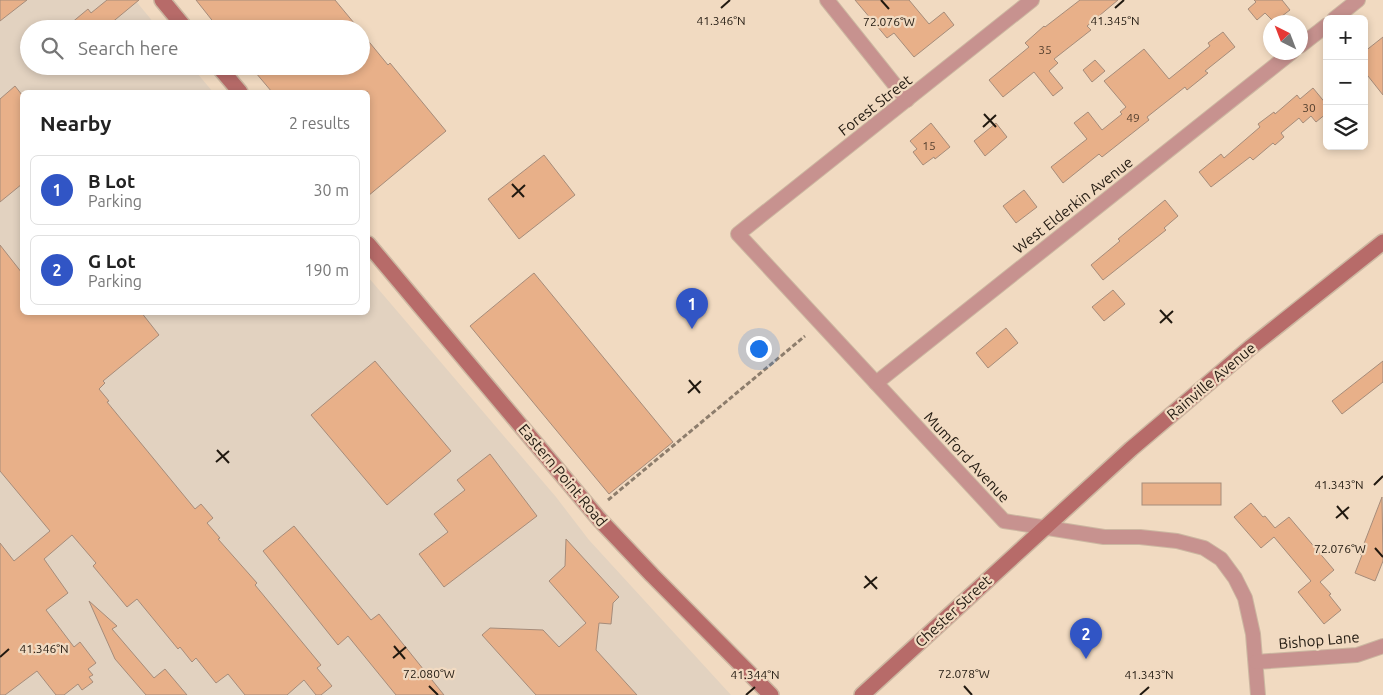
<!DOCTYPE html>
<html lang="en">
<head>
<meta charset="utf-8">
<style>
	:root { --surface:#fff; --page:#f2f2f2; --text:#222; --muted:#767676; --line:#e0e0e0; --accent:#3155c5 }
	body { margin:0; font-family:Ubuntu,sans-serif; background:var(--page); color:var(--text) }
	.controls { position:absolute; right:15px; top:15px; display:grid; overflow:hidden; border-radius:8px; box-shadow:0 2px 8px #0003 }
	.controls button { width:45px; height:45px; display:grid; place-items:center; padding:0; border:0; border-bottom:1px solid var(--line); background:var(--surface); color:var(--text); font:25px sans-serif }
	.compass { position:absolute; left:1263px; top:15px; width:45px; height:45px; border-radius:50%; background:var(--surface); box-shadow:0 2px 8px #0003; rotate:318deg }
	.you { position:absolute; left:758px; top:348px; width:18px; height:18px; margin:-12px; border:4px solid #fff; border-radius:50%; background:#1a73e8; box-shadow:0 0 0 8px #1a73e833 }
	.badge { display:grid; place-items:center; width:32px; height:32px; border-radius:50%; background:var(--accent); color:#fff; font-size:16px; font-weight:700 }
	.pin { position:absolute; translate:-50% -41px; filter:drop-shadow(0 1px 2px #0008) }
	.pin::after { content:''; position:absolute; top:26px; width:18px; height:15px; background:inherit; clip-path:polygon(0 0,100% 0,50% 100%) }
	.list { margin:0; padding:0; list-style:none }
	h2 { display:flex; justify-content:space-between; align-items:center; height:65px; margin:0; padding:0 20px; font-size:21px }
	h2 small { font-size:16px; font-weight:400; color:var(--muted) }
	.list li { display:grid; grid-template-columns:32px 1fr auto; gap:15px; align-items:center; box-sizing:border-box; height:70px; margin:0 10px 10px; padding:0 10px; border:1px solid var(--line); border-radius:8px }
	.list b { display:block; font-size:19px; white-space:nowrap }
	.list p { margin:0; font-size:16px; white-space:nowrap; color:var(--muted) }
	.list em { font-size:16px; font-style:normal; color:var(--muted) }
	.icon { flex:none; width:28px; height:28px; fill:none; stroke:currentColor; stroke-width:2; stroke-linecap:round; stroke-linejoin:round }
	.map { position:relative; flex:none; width:1383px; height:695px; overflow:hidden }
	.search { position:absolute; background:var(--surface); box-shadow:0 2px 8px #0003; left:20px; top:20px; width:350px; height:55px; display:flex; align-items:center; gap:12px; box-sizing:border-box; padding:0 18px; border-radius:28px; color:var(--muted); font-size:19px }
	.panel { position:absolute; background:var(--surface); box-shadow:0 2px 8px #0003; left:20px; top:90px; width:350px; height:225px; border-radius:8px }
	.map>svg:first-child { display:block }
	.industrial { fill:#e2d2c0 }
	.building { fill:#e8b089; stroke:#a68c7a }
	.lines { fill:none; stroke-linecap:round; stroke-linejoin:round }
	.street-casing { stroke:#ccb7a1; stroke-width:16 }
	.secondary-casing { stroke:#ccb7a1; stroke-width:18 }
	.path { stroke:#8d7d6c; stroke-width:3; stroke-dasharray:5 2.5; stroke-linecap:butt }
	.street { stroke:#c7928f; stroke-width:14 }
	.secondary { stroke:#b76b69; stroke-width:15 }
	.ticks { fill:none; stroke:#211910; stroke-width:2 }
	.labels { text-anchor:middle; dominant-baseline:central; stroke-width:4.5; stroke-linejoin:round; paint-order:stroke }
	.number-label { font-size:12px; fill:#533f2e }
	.street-label { font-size:15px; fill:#211910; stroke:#f1dac1 }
	.ticks-label { font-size:12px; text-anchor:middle; fill:#211910; stroke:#f1dac1; stroke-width:4.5; stroke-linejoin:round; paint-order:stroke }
</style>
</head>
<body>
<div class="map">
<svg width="1383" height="695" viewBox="0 0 1383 695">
	<rect width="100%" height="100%" fill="#f1dac1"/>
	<path class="industrial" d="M0 0H135L159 29H29V66H191L213 92H22V312H368V277L556 497 589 540 731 695H0Z"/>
	<g class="building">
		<path d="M0 0H27L0 21Z"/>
		<path d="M107 0H139L104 29H64L88 9 91 13Z"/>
		<path d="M196 0H335L359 29H219Z"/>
		<path d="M855 0H909L929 24 944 12 954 25 914 57 894 33 887 38Z"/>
		<path d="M1080 0H1118L1087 26 1091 30 1054 59 1058 63 1049 71 1063 88 1053 96 1034 72 1003 97 989 80 1029 47 1025 43 1044 26 1045 27Z"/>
		<path d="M1254 0H1282L1290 10 1274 22 1265 13 1257 20 1248 9 1256 2Z"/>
		<path d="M361 32 388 65 390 63 446 131 368 196V92H272L250 66H361Z"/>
		<path d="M1223 32 1235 47 1205 71 1208 73 1187 90 1185 87 1147 117 1149 120 1121 142 1102 157 1099 154 1063 183 1051 167 1087 139 1074 123 1088 112 1102 130 1122 114 1120 112 1126 107 1104 81 1144 49 1169 79 1210 46 1208 43Z"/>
		<path d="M1383 37V95L1364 71V52Z"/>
		<path d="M1095 60 1105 71 1092 82 1083 70Z"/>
		<path d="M15 86 22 95V184L0 202V99Z"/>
		<path d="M1313 88 1327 105V113L1316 122 1311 116 1303 123 1299 118 1281 133 1284 137 1275 145 1273 143 1253 160 1250 157 1211 187 1199 172 1221 154 1224 158 1260 127 1258 124 1274 112 1275 114 1297 95 1300 99Z"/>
		<path d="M931 123 950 147 935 159 934 157 923 165 913 152 917 149 910 141Z"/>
		<path d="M996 123 1007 137 985 156 974 141Z"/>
		<path d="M544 155 575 195 519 239 488 199Z"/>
		<path d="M1024 190 1037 207 1016 223 1003 206Z"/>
		<path d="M1165 200 1178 216 1164 228 1166 230 1103 280 1091 265 1120 241 1118 239Z"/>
		<path d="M0 245 22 273V312H141L159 335 103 381 105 383 99 389 109 401 107 402 195 509 201 504 213 518 207 523 220 538 218 539 257 583 255 585 321 665 317 668 332 686 321 695H316L304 680 287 695H245L228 674 216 683 196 658 192 662 180 647 178 649 137 599 127 607 93 566 96 563 72 535 44 559 68 593 46 610 74 647 80 642 96 663 88 669 93 675 89 677 93 682 82 690 78 684 64 695H56L37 671 5 695H0V543L14 561 50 531 0 471Z"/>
		<path d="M534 273 673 442 609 494 470 326Z"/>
		<path d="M1113 290 1125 304 1104 321 1092 307Z"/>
		<path d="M1006 328 1018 343 988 368 976 353Z"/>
		<path d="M375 361 451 451 387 505 311 415Z"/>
		<path d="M1383 361V382L1342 414 1332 401Z"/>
		<path d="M490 454 537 516 444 587 419 554 448 532 434 514 465 490 457 480Z"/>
		<rect x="1142" y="483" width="79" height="22"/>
		<path d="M1382 497 1383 561 1375 581 1355 573 1362 555 1360 554Z"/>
		<path d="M1251 503 1263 517 1265 516 1275 528 1289 517 1334 570 1320 582 1331 594 1329 595 1341 610 1324 624 1298 592 1311 581 1274 537 1261 548 1234 517Z"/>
		<path d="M294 526 371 620 379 614 444 695H396L348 636 338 645 263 551Z"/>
		<path d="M566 539 619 597 613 603 611 624 599 623 596 650 637 695H536L482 635 490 628 543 630 559 647 586 623 549 581 565 566Z"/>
		<path d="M89 601 117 626 112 629 154 678 165 669 187 695H146L115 659Z"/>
	</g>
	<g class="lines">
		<g class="street-casing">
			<g id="street">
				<path d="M827 0 907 100"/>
				<path d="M1032 0 738 234 1004 521 1104 537H1140L1177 541 1204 548 1221 559 1235 578 1245 598 1253 634 1258 695"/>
				<path d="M1334 19 1358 0"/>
				<path d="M1300 46 1327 25"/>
				<path d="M876 383 1292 52"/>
				<path d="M1256 662 1357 655 1383 646"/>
			</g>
		</g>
		<g class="secondary-casing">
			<g id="secondary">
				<path d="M162 0 186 29"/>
				<path d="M218 66 240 92"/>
				<path d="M368 244 599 519 652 575 771 695"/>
				<path d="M862 695 1131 449 1251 347 1383 242"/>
			</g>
		</g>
		<path class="path" d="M608 500 805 336"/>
		<use href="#street" class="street"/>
		<use href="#secondary" class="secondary"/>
	</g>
	<path class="ticks" d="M881 0 889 9M721 8 730 0M1115 8 1124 0M984 114 996 127M983 127 996 115M512 184 524 197M512 197 525 185M1160 310 1172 323M1160 323 1173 311M689 380 700 393M688 393 701 381M217 450 229 463M216 462 229 451M1374 485 1383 476M1337 506 1348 519M1336 518 1349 507M1375 548 1383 557M865 576 877 589M864 588 877 577M394 646 405 659M0 657 9 649M393 658 406 647M429 686 438 695M964 686 972 695M746 695 755 687M1140 695 1149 687"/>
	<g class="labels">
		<g class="number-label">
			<text x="1045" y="49">35</text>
			<text x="1309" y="107">30</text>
			<text x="1133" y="117">49</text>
			<text x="929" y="145">15</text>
		</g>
		<g class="street-label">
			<text transform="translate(875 105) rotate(-38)">Forest Street</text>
			<text transform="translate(1073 205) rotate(-38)">West Elderkin Avenue</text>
			<text transform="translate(1211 381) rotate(-40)">Rainville Avenue</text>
			<text transform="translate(967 457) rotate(47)">Mumford Avenue</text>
			<text transform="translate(563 475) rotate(50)">Eastern Point Road</text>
			<text transform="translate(953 611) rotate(-43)">Chester Street</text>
			<text transform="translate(1319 640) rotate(-5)">Bishop Lane</text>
		</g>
	</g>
	<g class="ticks-label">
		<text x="721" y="25">41.346°N</text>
		<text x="1115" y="25">41.345°N</text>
		<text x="889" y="26">72.076°W</text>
		<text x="1339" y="489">41.343°N</text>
		<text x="1340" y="553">72.076°W</text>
		<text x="44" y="653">41.346°N</text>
		<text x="429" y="678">72.080°W</text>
		<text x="964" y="678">72.078°W</text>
		<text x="755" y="679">41.344°N</text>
		<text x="1149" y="679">41.343°N</text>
	</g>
</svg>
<div class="controls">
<button>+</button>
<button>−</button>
<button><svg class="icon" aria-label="layers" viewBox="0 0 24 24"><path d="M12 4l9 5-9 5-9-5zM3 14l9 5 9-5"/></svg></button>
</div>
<svg class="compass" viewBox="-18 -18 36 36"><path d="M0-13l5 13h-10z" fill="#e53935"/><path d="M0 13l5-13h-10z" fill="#767676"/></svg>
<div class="you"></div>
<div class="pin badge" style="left:692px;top:329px">1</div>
<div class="pin badge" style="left:1086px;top:659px">2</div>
<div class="search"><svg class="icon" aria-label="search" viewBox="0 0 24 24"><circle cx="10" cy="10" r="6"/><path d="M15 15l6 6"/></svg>Search here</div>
<section class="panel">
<h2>Nearby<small>2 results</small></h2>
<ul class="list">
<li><span class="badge">1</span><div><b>B Lot</b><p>Parking</p></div><em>30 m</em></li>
<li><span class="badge">2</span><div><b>G Lot</b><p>Parking</p></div><em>190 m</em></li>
</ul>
</section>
</div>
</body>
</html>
